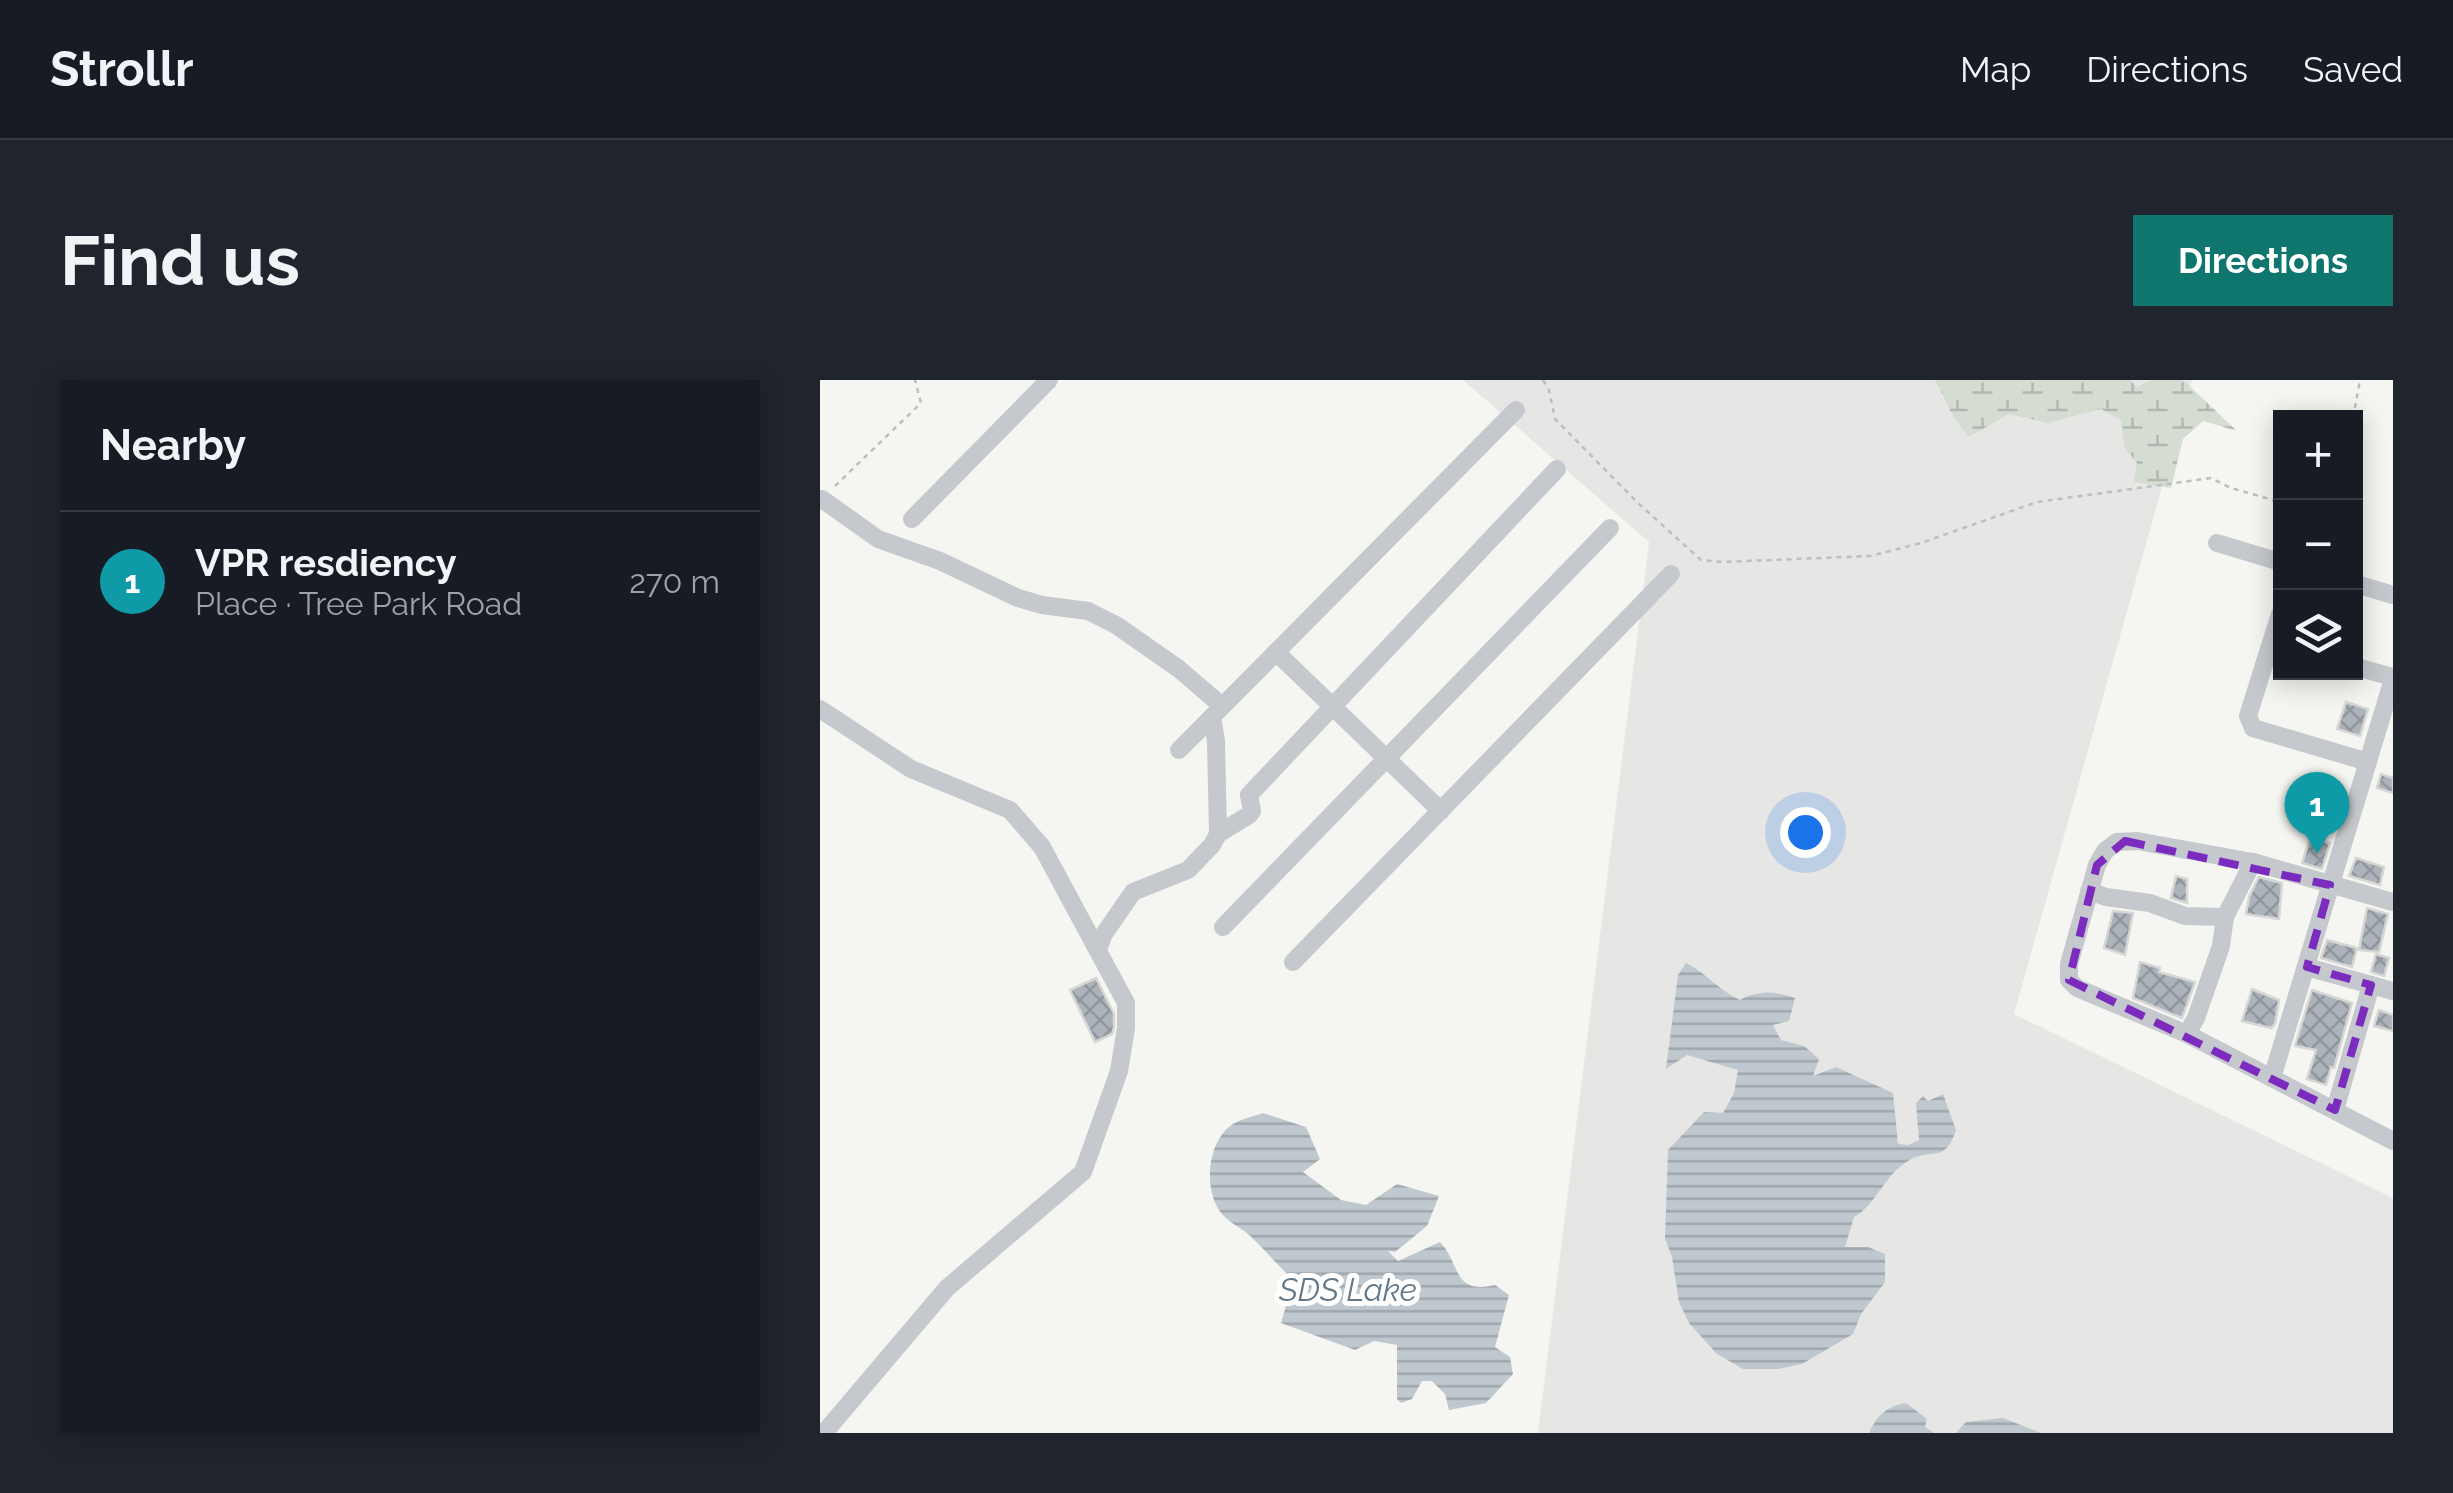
<!DOCTYPE html>
<html lang="en">
<head>
<meta charset="utf-8">
<style>
	:root { --surface:#171b24; --page:#20242c; --text:#f1f3f6; --muted:#9ea1a6; --line:#363941; --accent:#0f766e }
	body { margin:0; font-family:Raleway,sans-serif; background:var(--page); color:var(--text) }
	.controls { position:absolute; right:30px; top:30px; display:grid; overflow:hidden; border-radius:0px; box-shadow:0 5px 25px #0003 }
	.controls button { width:90px; height:90px; display:grid; place-items:center; padding:0; border:0; border-bottom:2px solid var(--line); background:var(--surface); color:var(--text); font:50px sans-serif }
	.you { position:absolute; left:985px; top:452px; width:35px; height:35px; margin:-25px; border:8px solid #fff; border-radius:50%; background:#1a73e8; box-shadow:0 0 0 15px #1a73e833 }
	.badge { display:grid; place-items:center; width:65px; height:65px; border-radius:50%; background:var(--accent); color:#fff; font-size:32px; font-weight:700 }
	.pin { position:absolute; translate:-50% -82px; filter:drop-shadow(0 2px 5px #0008) }
	.pin::after { content:''; position:absolute; top:52px; width:35px; height:30px; background:inherit; clip-path:polygon(0 0,100% 0,50% 100%) }
	.list { margin:0; padding:0; list-style:none }
	h2 { display:flex; justify-content:space-between; align-items:center; height:130px; margin:0; padding:0 40px; font-size:42px }
	h2 small { font-size:32px; font-weight:400; color:var(--muted) }
	.list li { display:grid; grid-template-columns:65px 1fr auto; gap:30px; align-items:center; box-sizing:border-box; height:140px; padding:0 40px; border-top:2px solid var(--line) }
	.list b { display:block; font-size:38px; white-space:nowrap }
	.list p { margin:0; font-size:32px; white-space:nowrap; color:var(--muted) }
	.list em { font-size:32px; font-style:normal; color:var(--muted) }
	.icon { flex:none; width:55px; height:55px; fill:none; stroke:currentColor; stroke-width:2; stroke-linecap:round; stroke-linejoin:round }
	.map { position:relative; flex:none; width:1573px; height:1053px; overflow:hidden; border-radius:0px }
	header { display:flex; align-items:center; gap:60px; box-sizing:border-box; height:140px; padding:0 50px; background:var(--surface); border-bottom:2px solid var(--line) }
	header strong { font-size:48px }
	nav { display:flex; gap:55px; margin-inline-start:auto; font-size:35px }
	.intro { display:flex; align-items:center; justify-content:space-between; box-sizing:border-box; height:240px; padding:0 60px }
	h1 { margin:0; font-size:70px }
	.button { padding:25px 45px; border-radius:0px; background:var(--accent); color:#fff; font-size:35px; font-weight:700 }
	main { display:flex; gap:60px; padding:0 60px }
	aside { flex:1; background:var(--surface); border-radius:0px; box-shadow:0 5px 25px #0003 }
	.map>svg:first-child { display:block }
	.built { fill:#e6e6e5 }
	.wetland { fill:url(#wetland-marsh) }
	.water { fill:url(#water-rules) }
	.building { fill:url(#building-cross-hatch); stroke:#d6d7d4; stroke-width:2.5 }
	.lines { fill:none; stroke-linecap:round; stroke-linejoin:round }
	.path { stroke:#bcbec1; stroke-width:2.5; stroke-dasharray:5 5; stroke-linecap:butt }
	.minor { stroke:#c5c8cc; stroke-width:18 }
	.marked { fill:none; stroke:#7b2cbf; stroke-width:8; stroke-dasharray:20 12; stroke-linejoin:round }
	.labels { text-anchor:middle; dominant-baseline:central; stroke-width:10; stroke-linejoin:round; paint-order:stroke }
	.water-label { font-size:32px; font-style:italic; fill:#637888; stroke:#fff }
</style>
</head>
<body>
<header>
<strong>Strollr</strong>
<nav><a>Map</a><a>Directions</a><a>Saved</a></nav>
</header>
<div class="intro"><h1>Find us</h1><a class="button">Directions</a></div>
<main>
<aside>
<h2>Nearby<small></small></h2>
<ul class="list">
<li><span class="badge" style="background:#0f9aa8">1</span><div><b>VPR resdiency</b><p>Place · Tree Park Road</p></div><em>270 m</em></li>
</ul>
</aside>
<div class="map">
<svg width="1573" height="1053" viewBox="0 0 1573 1053">
	<defs>
		<pattern id="wetland-marsh" width="20" height="14" patternUnits="userSpaceOnUse" patternTransform="scale(2.5)"><rect width="20" height="14" fill="#d5ddd3"/><path d="M1 5h8M5 5V1M11 12h8M15 12V8" fill="none" stroke="#b0b8b1"/></pattern>
		<pattern id="water-rules" width="6" height="5" patternUnits="userSpaceOnUse" patternTransform="scale(2.5)"><rect width="6" height="5" fill="#bfc8ce"/><path d="M0 2.5h6" fill="none" stroke="#9fa7ad"/></pattern>
		<pattern id="building-cross-hatch" width="8" height="8" patternUnits="userSpaceOnUse" patternTransform="scale(2.5)"><rect width="8" height="8" fill="#adb3ba"/><path d="M0 0l8 8M0 8l8-8" fill="none" stroke="#90969d"/></pattern>
	</defs>
	<rect width="100%" height="100%" fill="#f5f6f2"/>
	<path class="built" d="M643 0H1372L1194 634 1573 818V1053H718L829 162Z"/>
	<path class="wetland" d="M1115 0H1310L1317 7 1331 0H1363L1417 51 1383 41 1363 59 1351 108 1314 102 1317 83 1304 67 1301 40 1281 29 1228 43 1189 34 1149 57 1134 38Z"/>
	<g class="water">
		<path d="M866 583C888 594 898 610 920 620 939 610 955 611 975 618L969 641 953 645 961 660 984 666 999 679 993 696 1016 687 1073 713 1078 764 1088 765 1099 760 1096 723 1103 716 1108 721 1123 714 1136 750C1124 786 1112 766 1088 781 1064 795 1057 824 1034 837L1025 867H1048L1065 874V902L1041 934 1033 954 982 984 958 989H923L897 974 869 943 859 922 852 877 845 859 848 770 884 732 903 733 914 713 918 690 867 675 846 689 858 595Z"/>
		<path d="M443 733 486 747 500 779 483 792 521 820 546 825 577 804 619 816 607 846 575 872 568 871 578 881 620 862C641 884 632 915 675 905L689 915 675 967 690 977 693 994 666 1023 629 1030 625 1014 612 1001H602L592 1019 581 1023 577 1019V965L554 961 535 970 461 943 467 922 460 915 472 899C457 884 443 868 428 854 420 847 410 843 403 835 382 813 387 760 413 744 422 739 434 736 443 733Z"/>
		<path d="M1086 1023 1107 1039 1105 1047 1114 1053H1049C1056 1036 1068 1025 1086 1023Z"/>
		<path d="M1183 1038 1221 1053H1136L1146 1042Z"/>
	</g>
	<g class="building">
		<path d="M1526 322 1548 329 1540 356 1517 349Z"/>
		<path d="M1561 394 1573 398V413L1557 408Z"/>
		<path d="M1490 458 1510 463 1502 489 1482 483Z"/>
		<path d="M1536 478 1564 487 1560 505 1529 496Z"/>
		<path d="M1356 496 1367 499V523L1351 518Z"/>
		<path d="M1439 497 1462 503 1459 539 1426 534 1429 517Z"/>
		<path d="M1547 528 1568 534 1559 572 1539 570Z"/>
		<path d="M1293 531 1313 533 1305 575 1284 568Z"/>
		<path d="M1507 560 1537 568 1532 587 1501 578Z"/>
		<path d="M1556 574 1569 578 1564 596 1551 592Z"/>
		<path d="M1320 582 1340 588 1339 592 1375 602 1362 638 1313 618Z"/>
		<path d="M276 598 294 634V647L292 654 275 662 250 610Z"/>
		<path d="M1432 609 1459 620 1455 644 1451 648 1422 641Z"/>
		<path d="M1492 610 1532 623 1514 688 1511 687 1506 705 1487 699 1496 670 1475 666Z"/>
		<path d="M1559 630 1573 635V651L1554 646Z"/>
	</g>
	<g class="lines">
		<g class="path">
			<path d="M723 0 729 10 735 39 818 123 881 180 902 182 1050 176 1101 163 1217 122 1391 98 1411 108 1460 122"/>
			<path d="M1533 38 1540 0"/>
			<path d="M15 106 101 23 95 0"/>
		</g>
		<g class="minor">
			<path d="M0 121 2 119 58 159 120 181 198 218 222 225 268 231 296 245 359 289 402 326"/>
			<path d="M92 139 229 0"/>
			<path d="M1397 163 1460 182"/>
			<path d="M1536 204 1573 215"/>
			<path d="M1460 234 1428 336 1433 348 1548 382"/>
			<path d="M456 272 621 431"/>
			<path d="M1536 287 1573 297"/>
			<path d="M0 329 91 389 190 430 222 467 306 623V648L299 691 263 792 127 908 4 1053"/>
			<path d="M359 370 696 30"/>
			<path d="M398 454 429 435 432 431 429 415 737 89"/>
			<path d="M1269 511 1286 517 1330 523 1365 536 1405 537"/>
			<path d="M1573 522 1433 482 1317 461 1297 462 1285 471 1277 485 1249 584V600L1257 608 1367 654 1573 761"/>
			<path d="M403 547 790 148"/>
			<path d="M278 569 284 554 313 512 368 490 392 465 398 454 396 361 392 337"/>
			<path d="M473 582 851 194"/>
			<path d="M1487 587 1573 611"/>
			<path d="M1367 654 1376 638 1401 566 1405 537 1433 482"/>
			<path d="M1452 698 1573 299"/>
			<path d="M1515 730 1551 605"/>
		</g>
	</g>
	<path class="marked" d="M1305 461 1510 505 1487 587 1551 605 1515 730 1249 600 1277 485Z"/>
	<g class="labels">
		<g class="water-label">
			<text x="528" y="909">SDS Lake</text>
		</g>
	</g>
</svg>
<div class="controls">
<button>+</button>
<button>−</button>
<button><svg class="icon" aria-label="layers" viewBox="0 0 24 24"><path d="M12 4l9 5-9 5-9-5zM3 14l9 5 9-5"/></svg></button>
</div>
<div class="you"></div>
<div class="pin badge" style="left:1497px;top:474px;background:#0f9aa8">1</div>
</div>
</main>
</body>
</html>
